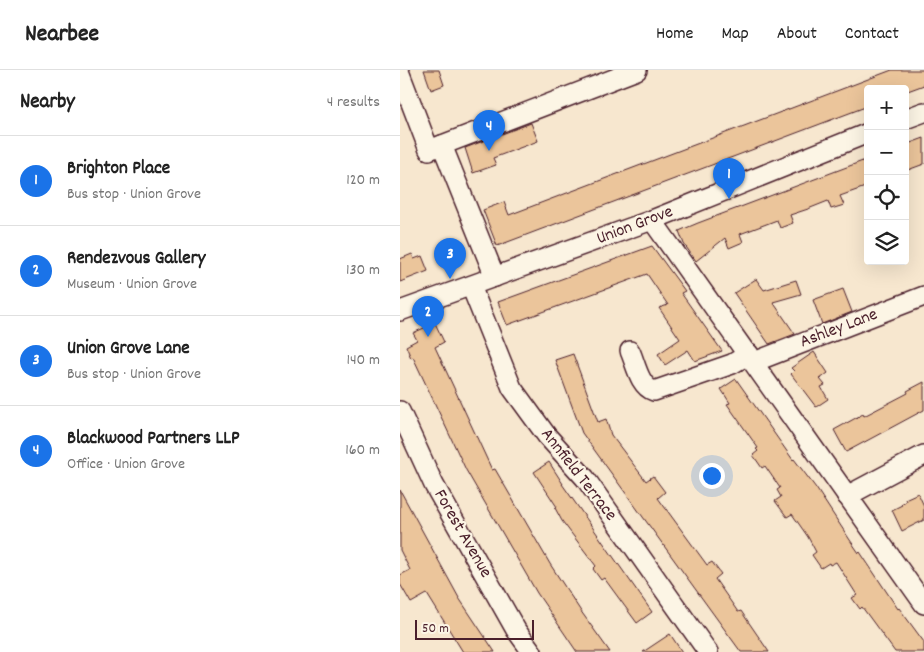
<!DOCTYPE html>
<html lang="en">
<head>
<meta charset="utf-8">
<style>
	:root { --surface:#fff; --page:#f6f6f6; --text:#222; --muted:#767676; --line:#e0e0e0; --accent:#1a73e8 }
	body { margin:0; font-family:Dekko,sans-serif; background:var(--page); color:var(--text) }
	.controls { position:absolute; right:15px; top:15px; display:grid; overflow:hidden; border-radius:5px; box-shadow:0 5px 20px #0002 }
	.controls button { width:45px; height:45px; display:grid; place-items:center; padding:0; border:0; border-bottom:1px solid var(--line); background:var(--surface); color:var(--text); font:25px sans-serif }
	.scale { position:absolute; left:15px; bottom:12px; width:119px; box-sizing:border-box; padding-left:5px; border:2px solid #4a1f2b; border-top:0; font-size:14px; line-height:18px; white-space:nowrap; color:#4a1f2b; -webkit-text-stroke:4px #fcf5e5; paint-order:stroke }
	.you { position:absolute; left:311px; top:405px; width:18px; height:18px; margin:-12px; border:4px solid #fff; border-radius:50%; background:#1a73e8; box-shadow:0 0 0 8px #1a73e833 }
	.badge { display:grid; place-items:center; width:32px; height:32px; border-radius:50%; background:var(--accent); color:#fff; font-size:16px; font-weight:700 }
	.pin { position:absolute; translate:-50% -41px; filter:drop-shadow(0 1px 2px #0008) }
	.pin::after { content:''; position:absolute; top:26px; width:18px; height:15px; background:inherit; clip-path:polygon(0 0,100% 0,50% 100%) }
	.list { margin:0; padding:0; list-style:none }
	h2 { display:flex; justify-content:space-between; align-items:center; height:65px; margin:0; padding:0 20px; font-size:21px }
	h2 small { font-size:16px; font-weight:400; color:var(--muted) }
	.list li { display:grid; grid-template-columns:32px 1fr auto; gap:15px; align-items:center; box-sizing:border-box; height:90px; padding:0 20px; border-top:1px solid var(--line) }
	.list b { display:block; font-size:19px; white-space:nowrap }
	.list p { margin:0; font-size:16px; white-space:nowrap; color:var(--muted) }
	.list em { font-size:16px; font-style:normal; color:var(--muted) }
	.icon { flex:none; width:28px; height:28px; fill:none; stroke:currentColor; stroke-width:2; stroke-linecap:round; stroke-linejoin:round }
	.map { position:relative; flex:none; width:524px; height:582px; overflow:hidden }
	header { display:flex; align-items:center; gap:30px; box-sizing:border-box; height:70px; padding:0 25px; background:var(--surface); border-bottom:1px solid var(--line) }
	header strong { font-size:24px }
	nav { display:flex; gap:28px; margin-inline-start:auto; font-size:18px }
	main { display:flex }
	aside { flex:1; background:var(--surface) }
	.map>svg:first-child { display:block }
	.building { fill:#ebc59b; stroke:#4a1f2b }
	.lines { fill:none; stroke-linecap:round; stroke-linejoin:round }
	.minor-casing { stroke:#4a1f2b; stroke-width:22 }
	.minor { stroke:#fcf5e5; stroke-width:19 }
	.labels { text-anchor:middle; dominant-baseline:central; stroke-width:4.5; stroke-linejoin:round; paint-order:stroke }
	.street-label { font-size:18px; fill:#4a1f2b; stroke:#fcf5e5 }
</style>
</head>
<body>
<header>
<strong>Nearbee</strong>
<nav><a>Home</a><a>Map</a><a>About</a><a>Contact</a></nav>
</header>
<main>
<aside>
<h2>Nearby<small>4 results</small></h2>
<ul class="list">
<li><span class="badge">1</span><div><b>Brighton Place</b><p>Bus stop · Union Grove</p></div><em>120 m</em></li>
<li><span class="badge">2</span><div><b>Rendezvous Gallery</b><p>Museum · Union Grove</p></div><em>130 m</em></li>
<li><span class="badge">3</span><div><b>Union Grove Lane</b><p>Bus stop · Union Grove</p></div><em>140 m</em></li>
<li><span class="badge">4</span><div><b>Blackwood Partners LLP</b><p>Office · Union Grove</p></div><em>160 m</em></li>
</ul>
</aside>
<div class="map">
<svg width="524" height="582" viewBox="0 0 524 582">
	<rect width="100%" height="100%" fill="#f7e7cf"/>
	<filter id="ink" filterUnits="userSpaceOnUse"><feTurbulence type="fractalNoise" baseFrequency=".02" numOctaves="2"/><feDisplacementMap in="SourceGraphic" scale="10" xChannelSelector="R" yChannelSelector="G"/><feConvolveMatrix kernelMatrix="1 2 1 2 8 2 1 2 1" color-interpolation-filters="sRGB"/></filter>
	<g filter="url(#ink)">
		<g class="building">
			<path d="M24 0H39L44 15 31 20Z"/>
			<path d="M492 0H524V15L505 22V19H468V36L97 176 83 140 104 132 109 145Z"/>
			<path d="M131 53 138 71 93 88 96 95 73 103 65 78Z"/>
			<path d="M524 68V94L505 101V75Z"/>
			<path d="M468 89V116L440 126 444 135 431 139 428 131 408 139 390 145 393 153 380 158 377 150 340 164 343 172 329 178 325 168 296 191 284 174 279 161 298 153Z"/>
			<path d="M252 176 285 221 281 223 322 281 295 291 288 280 265 295 258 284 280 269 259 238 268 235 247 204 107 255 98 232Z"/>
			<path d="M12 184 14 189 22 186 28 201 0 212V189Z"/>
			<path d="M356 209 364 220 396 210 401 224 373 232 395 264 369 274 334 223Z"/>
			<path d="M443 219 452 242 422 254 413 230Z"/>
			<path d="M35 253 44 272 35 277 92 400 95 399 150 494 180 540 210 582H177L137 523 66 400 13 287 11 288 6 276 17 270 13 263Z"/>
			<path d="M414 282 428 303 420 309 425 315 421 317 428 329 416 337 391 304 394 301 391 298Z"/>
			<path d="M173 284 198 352 206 349 211 365 246 411 253 406 265 422 258 428 307 495 312 492 321 504 315 509 338 542 341 541 369 582H341L182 363 155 290Z"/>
			<path d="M336 309 393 390 394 389 416 418 450 470 459 483 460 482 498 539 499 538 524 572V582H495L462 537 460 539 452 528 457 525 436 492 430 495 429 493 421 498 412 485 416 482 408 467 392 444 387 447 375 431 381 427 377 420 380 418 365 396 362 398 353 385 358 381 356 379 358 378 327 334 330 333 321 319Z"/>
			<path d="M524 312V340L446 382 434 360 463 344 464 346 508 323 507 321Z"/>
			<path d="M149 392 163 414H162L252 542 237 553 204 508 201 510 193 499 196 496 162 451 155 438 157 437 134 402Z"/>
			<path d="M0 420 59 528 95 582H63L27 524 11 533 0 514V505L10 500 0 480Z"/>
			<path d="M518 423 524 436V450L502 461 492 440 502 435 501 434 506 431 505 429Z"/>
			<path d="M270 564 282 582H243Z"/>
		</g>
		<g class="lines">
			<g class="minor-casing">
				<g id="minor">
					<path d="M0 4 29 80 237 0"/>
					<path d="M505 49 524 42"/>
					<path d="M42 75 95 207"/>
					<path d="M252 150 524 534"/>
					<path d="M71 216 112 318 147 366 185 408 308 582"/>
					<path d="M0 241 252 150 468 63"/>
					<path d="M230 281C236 294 239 316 254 321L332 294 349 284"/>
					<path d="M354 292 524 226"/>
					<path d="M0 341 34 415 116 560 132 582"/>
					<path d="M447 426 524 385"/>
				</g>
			</g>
			<use href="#minor" class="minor"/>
		</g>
	</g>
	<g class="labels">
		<g class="street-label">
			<text transform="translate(235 156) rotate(-21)">Union Grove</text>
			<text transform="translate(439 259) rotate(-21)">Ashley Lane</text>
			<text transform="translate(178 405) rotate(52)">Annfield Terrace</text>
			<text transform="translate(62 464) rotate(60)">Forest Avenue</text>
		</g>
	</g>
</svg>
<div class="controls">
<button>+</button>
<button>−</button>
<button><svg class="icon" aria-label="locate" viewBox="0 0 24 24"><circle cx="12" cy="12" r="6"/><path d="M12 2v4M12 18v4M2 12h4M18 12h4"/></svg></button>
<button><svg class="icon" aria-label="layers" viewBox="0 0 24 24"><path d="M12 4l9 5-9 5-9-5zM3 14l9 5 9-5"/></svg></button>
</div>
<div class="scale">50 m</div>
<div class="you"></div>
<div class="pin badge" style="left:329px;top:129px">1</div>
<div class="pin badge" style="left:28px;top:267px">2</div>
<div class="pin badge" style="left:50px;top:209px">3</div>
<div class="pin badge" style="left:89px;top:81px">4</div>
</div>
</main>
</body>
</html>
